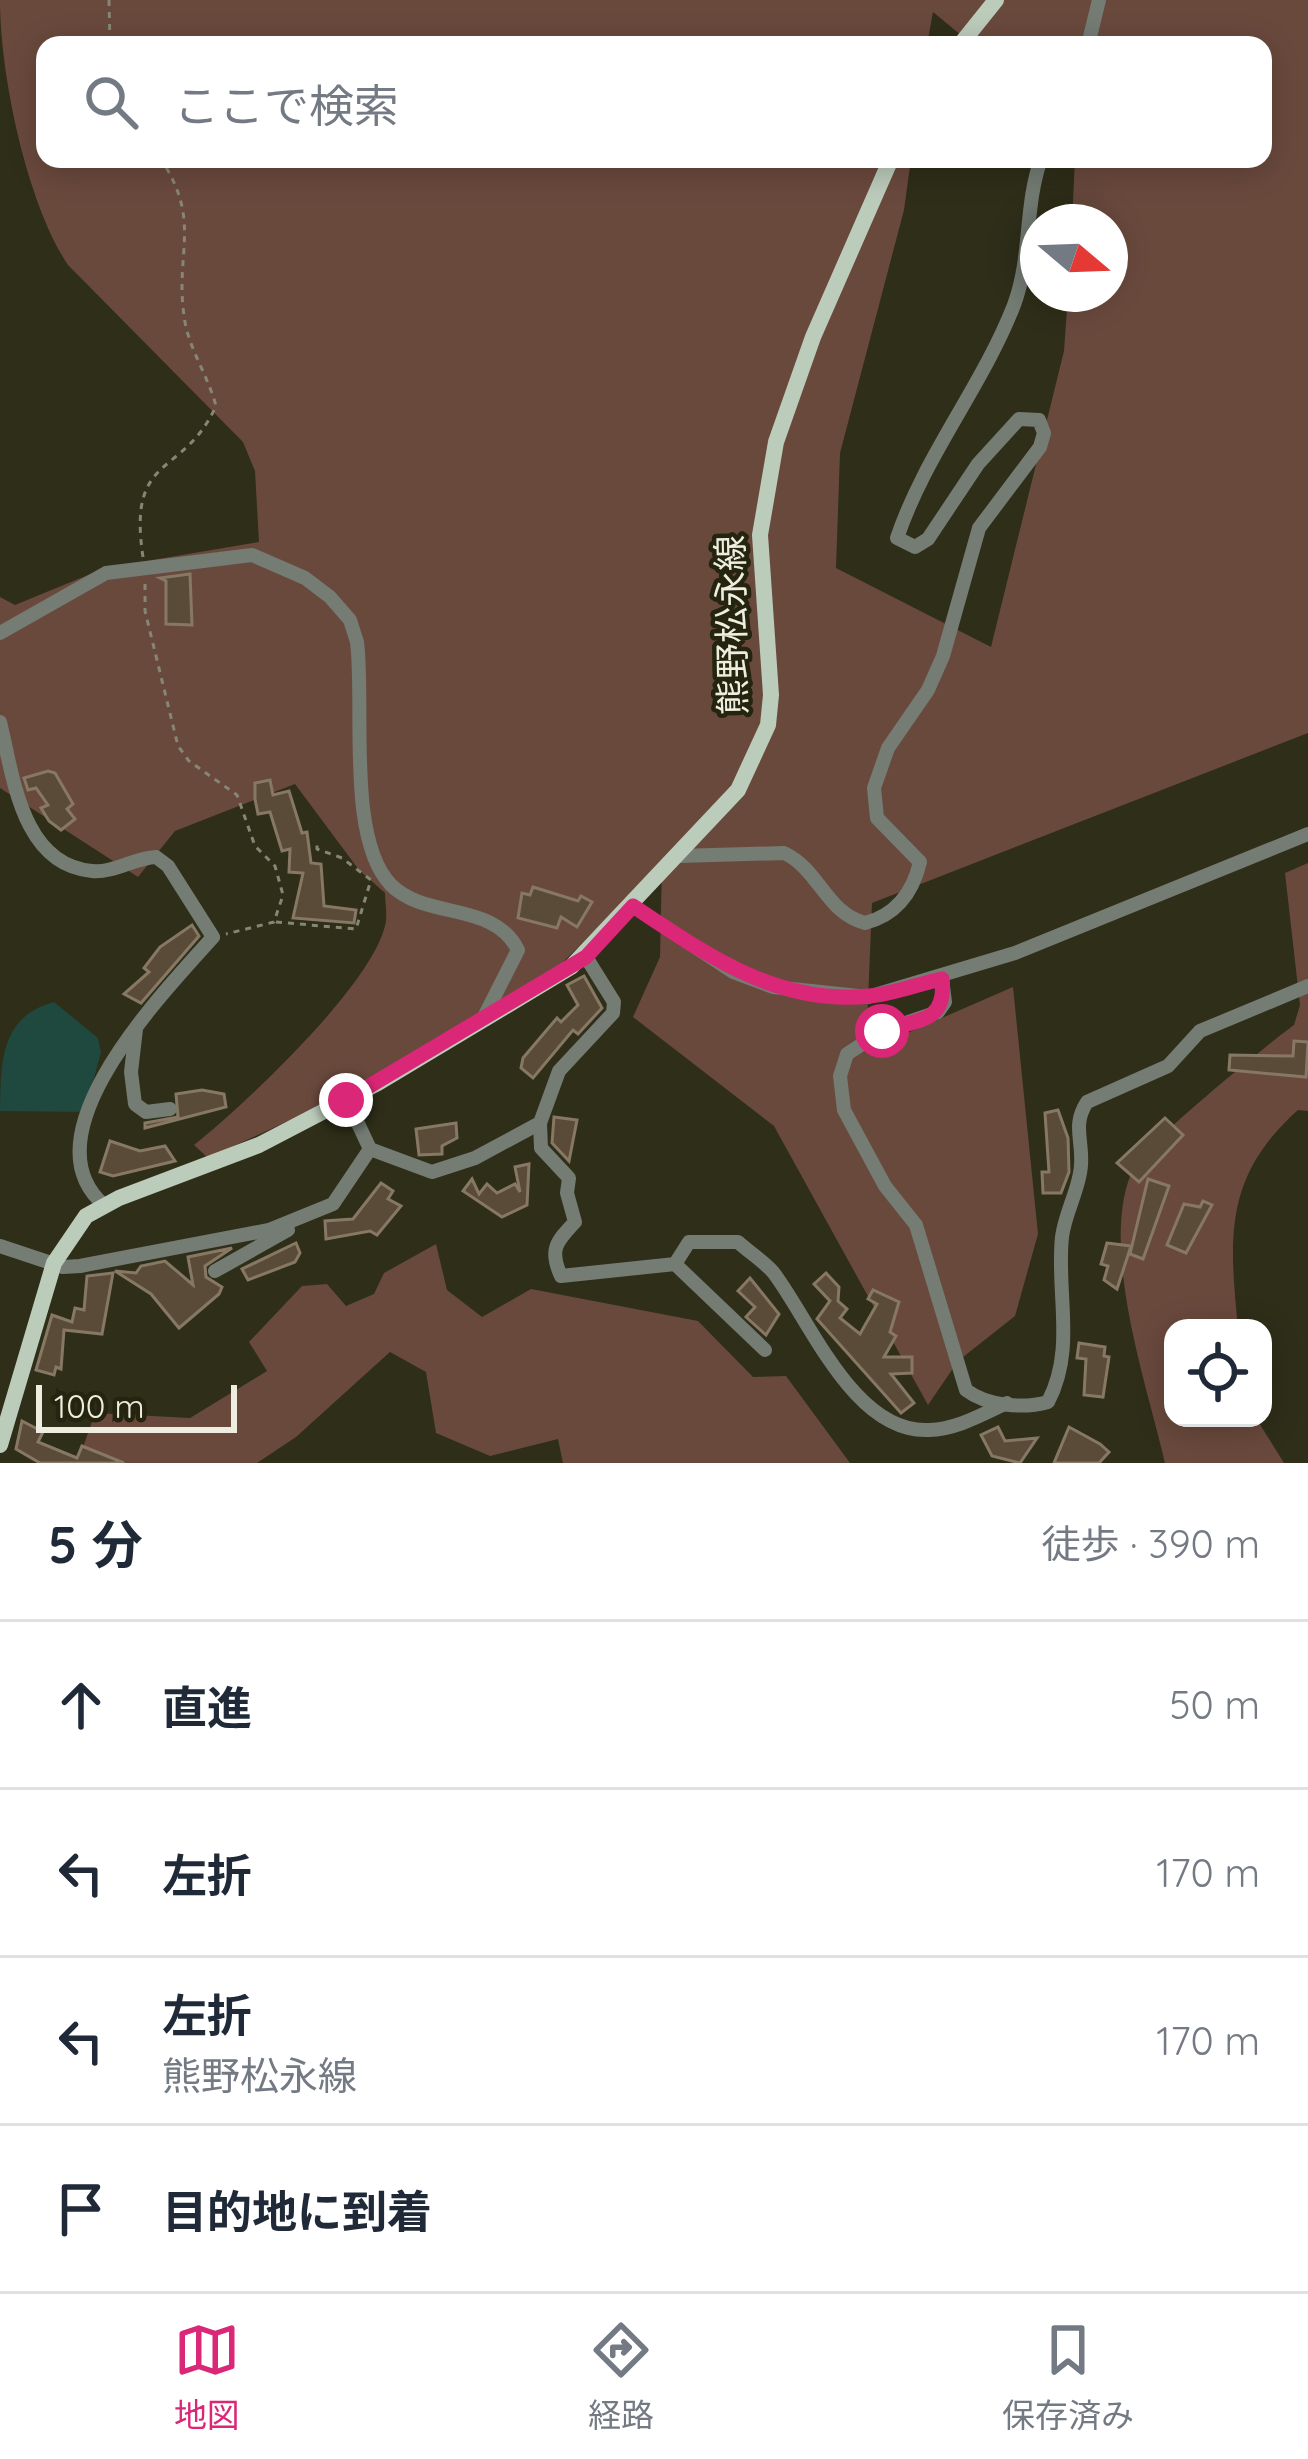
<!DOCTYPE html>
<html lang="ja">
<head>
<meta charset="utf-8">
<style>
	:root { --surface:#fff; --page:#f6f6f7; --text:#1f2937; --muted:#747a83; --line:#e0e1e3; --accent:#db2777 }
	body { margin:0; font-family:Quicksand,"Noto Sans JP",sans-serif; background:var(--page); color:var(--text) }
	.controls { position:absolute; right:36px; bottom:36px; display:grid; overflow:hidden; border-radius:24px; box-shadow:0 6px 30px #0003 }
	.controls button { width:108px; height:108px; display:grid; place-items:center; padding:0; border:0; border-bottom:3px solid var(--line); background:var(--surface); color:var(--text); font:60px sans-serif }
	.compass { position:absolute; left:1020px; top:204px; width:108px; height:108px; border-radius:50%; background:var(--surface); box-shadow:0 6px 30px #0003; rotate:109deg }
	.scale { position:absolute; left:36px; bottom:30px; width:201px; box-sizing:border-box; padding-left:12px; border:6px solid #edeee0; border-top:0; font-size:33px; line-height:42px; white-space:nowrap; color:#edeee0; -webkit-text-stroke:9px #24240f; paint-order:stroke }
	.stop { position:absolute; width:36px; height:36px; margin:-27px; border:9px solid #db2777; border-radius:50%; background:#fff }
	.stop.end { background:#db2777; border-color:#fff; box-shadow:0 3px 12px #0008 }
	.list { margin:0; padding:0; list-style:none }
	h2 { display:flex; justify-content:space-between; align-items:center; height:156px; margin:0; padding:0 48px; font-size:51px }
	h2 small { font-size:39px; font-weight:400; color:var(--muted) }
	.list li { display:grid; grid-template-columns:78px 1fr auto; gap:36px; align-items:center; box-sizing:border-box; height:168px; padding:0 48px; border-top:3px solid var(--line) }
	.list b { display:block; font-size:45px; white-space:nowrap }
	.list p { margin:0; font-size:39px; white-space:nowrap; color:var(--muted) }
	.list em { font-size:39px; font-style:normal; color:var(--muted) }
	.icon { flex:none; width:66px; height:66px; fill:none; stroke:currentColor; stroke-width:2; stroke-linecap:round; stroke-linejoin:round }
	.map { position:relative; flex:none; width:1308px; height:1463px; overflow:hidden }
	.search { position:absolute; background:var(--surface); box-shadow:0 6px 30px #0003; left:36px; right:36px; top:36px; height:132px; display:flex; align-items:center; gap:30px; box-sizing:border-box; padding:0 42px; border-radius:24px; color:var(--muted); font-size:45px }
	.sheet { height:828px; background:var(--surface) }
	nav { display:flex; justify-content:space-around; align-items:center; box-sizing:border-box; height:168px; border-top:3px solid var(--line); background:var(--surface); font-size:33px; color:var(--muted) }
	nav a { display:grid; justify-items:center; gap:6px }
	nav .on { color:var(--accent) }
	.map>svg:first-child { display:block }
	.green { fill:#6a493d; fill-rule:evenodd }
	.water { fill:#1f483f }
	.building { fill:#594b38; stroke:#877863; stroke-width:3 }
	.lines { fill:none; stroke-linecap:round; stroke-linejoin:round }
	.path { stroke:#858674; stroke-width:3; stroke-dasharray:6 6; stroke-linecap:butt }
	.minor { stroke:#747c74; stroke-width:14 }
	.major { stroke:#bcccbb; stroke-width:16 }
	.route { stroke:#db2777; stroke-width:15 }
	.labels { text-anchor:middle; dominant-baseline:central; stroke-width:9; stroke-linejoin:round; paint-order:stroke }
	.street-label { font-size:36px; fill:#edeee0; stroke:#24240f }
</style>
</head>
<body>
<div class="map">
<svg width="1308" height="1463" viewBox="0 0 1308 1463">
	<rect width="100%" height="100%" fill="#2e2e19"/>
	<g class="green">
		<path d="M0 0H1308V733L872 903 866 1051 1013 987 1038 1234 1015 1316 958 1361 928 1405 774 1126 633 1017 660 957 662 864 553 972 338 1098 208 1158 194 1145C243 1106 377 981 386 921 387 912 385 901 385 893L359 870 295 784 175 831 138 877 0 788V597L15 605 105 568 259 542 255 471 243 442 68 265C27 203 0 76 0 0ZM933 12 973 45H1263V159H1075L1072 222H1110V294H1068L1064 351 991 647 836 568 840 453 904 210 911 159H45V45H927Z"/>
		<path d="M1308 863V1111L1298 1110C1224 1176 1229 1237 1238 1328H1173V1418H1256L1284 1463H1165C1147 1384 1096 1240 1135 1165 1149 1141 1265 1046 1294 1025L1300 1005 1285 873Z"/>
		<path d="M436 1244 447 1290 482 1317 531 1289 698 1321 753 1377 786 1376 850 1463H563L558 1439 490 1456 436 1433 426 1372 390 1352 296 1437 257 1463H101L81 1453 95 1413 190 1418 267 1371 249 1342 302 1286 327 1284 346 1306 374 1294 384 1273Z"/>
	</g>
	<path class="water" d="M54 1002 98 1038 101 1052 85 1112 0 1111C1 1061 0 1017 54 1002Z"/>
	<g class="building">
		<path d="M190 574 192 625 166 624V581L160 578Z"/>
		<path d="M48 771 55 773 73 804 67 809 75 819 61 830 49 821 41 808 48 805 36 788 28 790 24 778Z"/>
		<path d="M270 780 273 795 289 791 302 833 307 832 311 863 321 864 324 906 356 910 354 923 293 918 303 873 289 872 290 849 282 851 270 812 258 814 255 799V783Z"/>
		<path d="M533 887 578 901 581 896 592 902 577 927 561 917 557 928 518 918 522 893 530 895Z"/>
		<path d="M192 925 199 936 141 1003 124 994 149 972 144 968 160 947Z"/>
		<path d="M584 976 602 1008 578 1034 573 1030 533 1078 521 1068 523 1058 557 1018 561 1022 578 1005 567 985Z"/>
		<path d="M1294 1041 1308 1042 1306 1077 1229 1070 1230 1055 1293 1056Z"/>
		<path d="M202 1090 224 1094 226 1107 145 1128V1123L178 1117 176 1094Z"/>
		<path d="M1058 1110 1068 1138 1069 1172 1061 1193H1043L1042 1172H1049L1045 1113Z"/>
		<path d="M554 1117 577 1120 569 1161 552 1143Z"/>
		<path d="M1165 1118 1183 1135 1139 1182 1117 1163Z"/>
		<path d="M456 1123 457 1138 442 1146V1154L419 1155 416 1129Z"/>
		<path d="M110 1141 140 1151 165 1146 175 1161 113 1176 100 1172Z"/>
		<path d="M529 1164 527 1205 502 1217 463 1191 472 1179 479 1194 487 1184 497 1193 515 1184 520 1192 515 1167Z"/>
		<path d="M1148 1179 1169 1186 1143 1259 1130 1254Z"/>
		<path d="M381 1183 393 1191 388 1199 401 1206 377 1235 370 1231 326 1239 325 1221 353 1219Z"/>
		<path d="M1203 1201 1212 1205 1186 1253 1167 1245 1184 1204 1200 1207Z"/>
		<path d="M296 1243 300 1253 295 1262 248 1280 242 1269Z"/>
		<path d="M1107 1243 1131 1246 1117 1289 1104 1280 1108 1266 1101 1264Z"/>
		<path d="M232 1248 205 1266 206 1277 222 1287 219 1294 179 1328 151 1294 115 1271 136 1273 141 1266 165 1261 193 1285 188 1257Z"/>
		<path d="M113 1273 102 1334 64 1330 61 1369 56 1367 54 1375 36 1370 52 1315 72 1322 75 1308 84 1310 87 1276Z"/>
		<path d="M826 1273 839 1287 838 1301 847 1309 840 1318 860 1334 877 1304 868 1299 873 1290 899 1302 890 1332 896 1336 884 1357H912V1373L891 1374 914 1403 901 1413 817 1319 830 1301 814 1284Z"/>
		<path d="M750 1278 779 1314 766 1335 746 1317 755 1307 738 1291Z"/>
		<path d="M1079 1343 1105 1347 1104 1356 1109 1357 1103 1397 1084 1395 1086 1359 1077 1358Z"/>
		<path d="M22 1421 43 1432 38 1442 77 1458 82 1446 124 1463H40L16 1449Z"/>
		<path d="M998 1427 1005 1441 1037 1438 1020 1463 992 1456 981 1435Z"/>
		<path d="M1069 1427 1100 1444 1109 1452 1099 1463H1054Z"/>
	</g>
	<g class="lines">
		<g class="path">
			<path d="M109 0 110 45"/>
			<path d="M143 557C127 451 183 479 216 406 208 375 188 348 184 316 175 251 202 222 161 159"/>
			<path d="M145 584V611L178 746 189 761 237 795 255 846 275 866 283 895 274 922 226 934"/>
			<path d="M276 922 356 929 371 880 342 858 317 849V844"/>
		</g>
		<g class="minor">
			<path d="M1088 45 1099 0"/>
			<path d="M0 633 106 573 252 555 305 578 330 597 350 620 357 642C365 705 346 839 391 885 426 920 494 901 518 950L483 1019"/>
			<path d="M0 722C13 774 21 865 92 871 114 873 134 858 156 857L168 866 213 937C166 990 23 1135 104 1205"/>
			<path d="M679 856 784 853C819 869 826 913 865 923 896 915 913 892 920 862L877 818 874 788 888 748 928 690 943 656 979 528 1040 447 1044 433 1039 420 1019 419 978 464 928 539 915 547 897 538C925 455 982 387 1014 305 1032 257 1024 207 1041 159"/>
			<path d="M633 906 733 972 773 987 868 997 1015 953 1308 834"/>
			<path d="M942 978 945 1002 938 1012 882 1031 847 1054 840 1076 844 1110 885 1186 916 1225 966 1390C987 1406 1023 1409 1048 1402 1076 1349 1056 1293 1062 1237 1065 1212 1080 1188 1081 1165 1083 1140 1072 1125 1087 1102L1168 1066 1200 1031 1308 986"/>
			<path d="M136 1029 131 1072 135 1104 146 1112 170 1109"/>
			<path d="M540 1123 541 1148 569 1178 567 1193 575 1222C556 1242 549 1250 561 1276L675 1264 689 1242H738C749 1252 763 1261 773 1272 810 1320 854 1434 929 1430 957 1429 981 1415 1007 1403"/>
			<path d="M370 1149 432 1172 475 1158 540 1123 559 1071 613 1013 614 1002 586 957"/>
			<path d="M0 1246 63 1267 80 1266 269 1230 333 1204 370 1149 347 1100"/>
			<path d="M675 1264 765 1350"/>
			<path d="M215 1271 288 1230"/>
		</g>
		<g class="major">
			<path d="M960 45 996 0"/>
			<path d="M0 1445 54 1263 86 1216 119 1198 259 1145 378 1083 571 967 738 790 768 725 771 695 760 535 776 442 813 337 891 159"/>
		</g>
	</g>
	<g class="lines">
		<path class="route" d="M346 1100 586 957 633 906C706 954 777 1006 870 996 893 994 918 984 942 979 947 1023 918 1019 882 1031"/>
	</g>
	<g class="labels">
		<g class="street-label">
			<text transform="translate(731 625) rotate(-91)">熊野松永線</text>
		</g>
	</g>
</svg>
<div class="controls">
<button><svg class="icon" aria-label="locate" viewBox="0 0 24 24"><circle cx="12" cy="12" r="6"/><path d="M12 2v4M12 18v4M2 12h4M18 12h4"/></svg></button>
</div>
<svg class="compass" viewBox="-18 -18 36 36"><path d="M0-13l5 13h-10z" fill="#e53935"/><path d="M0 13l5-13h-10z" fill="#747a83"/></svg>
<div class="scale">100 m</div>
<div class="stop" style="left:882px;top:1031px"></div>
<div class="stop end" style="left:346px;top:1100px"></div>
<div class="search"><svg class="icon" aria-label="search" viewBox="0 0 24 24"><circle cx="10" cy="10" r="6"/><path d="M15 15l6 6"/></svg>ここで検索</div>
</div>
<section class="sheet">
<h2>5 分<small>徒歩 · 390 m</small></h2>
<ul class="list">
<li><svg class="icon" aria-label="ahead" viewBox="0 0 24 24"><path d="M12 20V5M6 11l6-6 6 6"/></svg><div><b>直進</b></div><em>50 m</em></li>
<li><svg class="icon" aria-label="left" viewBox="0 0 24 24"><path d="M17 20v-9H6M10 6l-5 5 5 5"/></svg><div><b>左折</b></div><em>170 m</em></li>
<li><svg class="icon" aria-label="left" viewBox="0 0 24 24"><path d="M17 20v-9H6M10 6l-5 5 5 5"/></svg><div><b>左折</b><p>熊野松永線</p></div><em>170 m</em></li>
<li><svg class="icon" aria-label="arrive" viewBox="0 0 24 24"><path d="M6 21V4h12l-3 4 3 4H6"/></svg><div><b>目的地に到着</b></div></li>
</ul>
</section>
<nav>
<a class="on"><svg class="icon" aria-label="map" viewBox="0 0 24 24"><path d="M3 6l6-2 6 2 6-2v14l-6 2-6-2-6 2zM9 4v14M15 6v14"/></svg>地図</a>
<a><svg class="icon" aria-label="directions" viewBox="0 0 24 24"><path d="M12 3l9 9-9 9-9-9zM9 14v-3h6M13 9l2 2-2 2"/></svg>経路</a>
<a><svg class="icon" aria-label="saved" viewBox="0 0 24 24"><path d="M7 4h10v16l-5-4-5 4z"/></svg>保存済み</a>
</nav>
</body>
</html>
